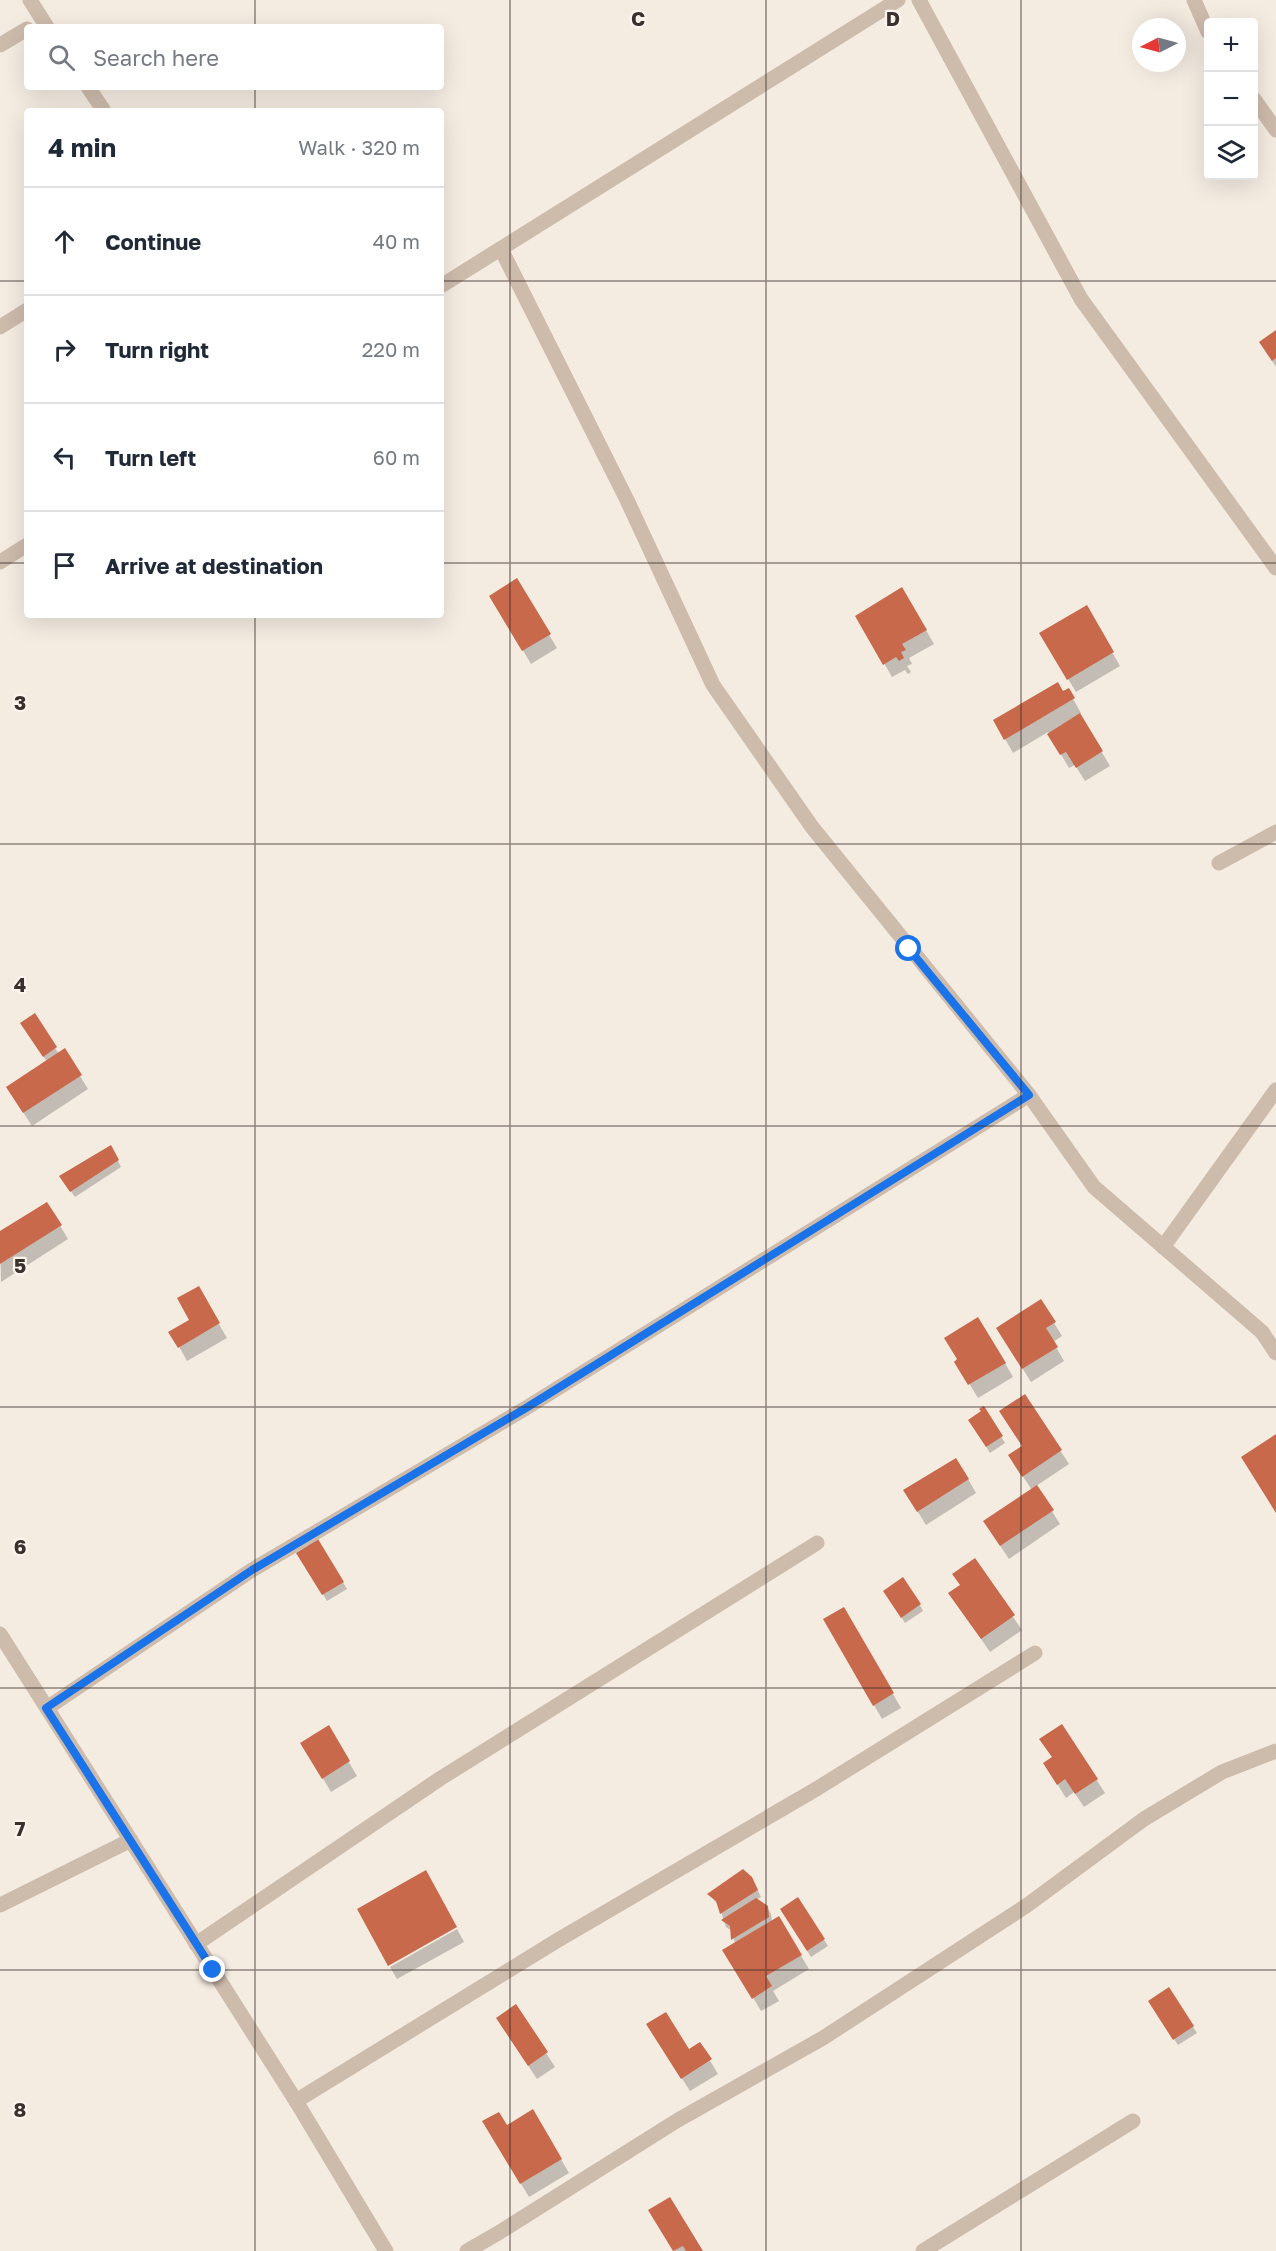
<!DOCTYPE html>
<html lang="en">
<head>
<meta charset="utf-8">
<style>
	:root { --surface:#fff; --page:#f6f6f7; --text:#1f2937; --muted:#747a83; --line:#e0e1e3 }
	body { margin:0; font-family:"Golos Text",sans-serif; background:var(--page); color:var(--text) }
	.controls { position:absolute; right:18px; top:18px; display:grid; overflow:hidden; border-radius:6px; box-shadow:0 6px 24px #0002 }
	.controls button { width:54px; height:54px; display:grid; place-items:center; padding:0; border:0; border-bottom:2px solid var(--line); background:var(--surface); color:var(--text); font:30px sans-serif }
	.compass { position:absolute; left:1132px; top:18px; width:54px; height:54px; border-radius:50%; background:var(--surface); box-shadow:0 6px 24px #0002; rotate:264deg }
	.stop { position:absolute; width:18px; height:18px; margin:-14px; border:4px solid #1a73e8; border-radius:50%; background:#fff }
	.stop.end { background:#1a73e8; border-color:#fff; box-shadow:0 2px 6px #0008 }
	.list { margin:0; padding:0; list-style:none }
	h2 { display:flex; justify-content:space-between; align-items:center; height:78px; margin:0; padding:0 24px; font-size:26px }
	h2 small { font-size:20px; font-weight:400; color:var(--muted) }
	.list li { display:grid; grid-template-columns:39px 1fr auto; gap:18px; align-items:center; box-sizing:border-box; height:108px; padding:0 24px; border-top:2px solid var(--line) }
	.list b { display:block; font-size:22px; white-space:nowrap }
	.list em { font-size:20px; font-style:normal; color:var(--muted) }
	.icon { flex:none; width:33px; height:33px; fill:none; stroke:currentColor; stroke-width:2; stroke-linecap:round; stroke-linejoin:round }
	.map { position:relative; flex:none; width:1276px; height:2251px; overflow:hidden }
	.search { position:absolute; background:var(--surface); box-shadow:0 6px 24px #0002; left:24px; top:24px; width:420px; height:66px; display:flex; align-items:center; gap:15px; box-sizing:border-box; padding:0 21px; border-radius:6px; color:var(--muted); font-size:22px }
	.panel { position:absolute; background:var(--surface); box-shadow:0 6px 24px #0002; left:24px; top:108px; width:420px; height:510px; border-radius:6px }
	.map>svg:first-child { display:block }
	.shadow { fill:#0003 }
	.building { fill:#c8694b }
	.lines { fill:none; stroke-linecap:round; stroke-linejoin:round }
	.minor { stroke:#cdbbac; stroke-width:15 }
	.route { stroke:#1a73e8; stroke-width:8 }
	.grid { fill:none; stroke:#3b302b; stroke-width:1.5; stroke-opacity:0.55 }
	.grid-label { font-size:20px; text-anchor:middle; font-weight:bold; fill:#3b302b; stroke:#fbf5ee; stroke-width:4.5; stroke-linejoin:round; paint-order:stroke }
</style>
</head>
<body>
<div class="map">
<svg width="1276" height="2251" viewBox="0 0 1276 2251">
	<rect width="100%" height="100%" fill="#f4ebe1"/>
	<g class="shadow">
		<path d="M1276 332V367L1261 343Z"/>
		<path d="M516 580 557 648 531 664 491 596Z"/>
		<path d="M902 589 934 644 909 658 912 664 907 666 911 672 908 674 905 670 892 677 857 616Z"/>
		<path d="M1086 607 1120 666 1076 692 1041 634Z"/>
		<path d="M1068 690 1081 713 1079 714 1110 766 1085 781 1075 765 1069 768 1048 732 1013 753 995 721Z"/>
		<path d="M34 1015 59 1054 80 1076 88 1089 32 1126 16 1101 47 1062 26 1030Z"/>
		<path d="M111 1147 121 1167 75 1197 65 1183Z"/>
		<path d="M47 1204 68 1239 1 1282 0 1233Z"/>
		<path d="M198 1288 227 1338 187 1361 171 1332 191 1321Z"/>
		<path d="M1054 1323 1062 1336 1053 1342 1064 1361 1031 1382 1006 1342Z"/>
		<path d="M956 1362 1005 1363 1013 1377 978 1398Z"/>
		<path d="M1025 1396 1069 1464 1036 1486 1060 1524 1009 1559 993 1535 1032 1490 1018 1469 1023 1447Z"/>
		<path d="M983 1408 1005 1443 990 1453 970 1420 982 1412Z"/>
		<path d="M968 1479 976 1493 926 1525 913 1504Z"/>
		<path d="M317 1541 347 1589 327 1601 298 1553Z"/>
		<path d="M975 1561 1022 1630 990 1652 950 1594 961 1586Z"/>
		<path d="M888 1597 920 1605 923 1611 905 1623Z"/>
		<path d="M844 1609 901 1708 882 1719 825 1620Z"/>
		<path d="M1062 1726 1105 1793 1084 1807 1074 1792 1066 1798 1053 1777V1758L1041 1740Z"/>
		<path d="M328 1727 357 1776 331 1792 302 1743Z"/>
		<path d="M755 1885 761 1897 756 1900 767 1907 771 1914 772 1922 778 1918 809 1969 773 1991 779 2001 761 2011 725 1950 735 1944 732 1931 726 1927 719 1906 709 1894Z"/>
		<path d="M798 1899 828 1946 811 1957 782 1910Z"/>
		<path d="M457 1929 464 1942 397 1979 390 1967Z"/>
		<path d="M1169 1989 1197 2033 1178 2045 1154 2008Z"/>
		<path d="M516 2006 555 2067 537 2079 506 2032Z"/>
		<path d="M656 2038 689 2051 700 2044 718 2074 690 2091Z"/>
		<path d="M533 2111 569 2173 529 2197 484 2122 506 2127Z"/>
		<path d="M650 2211 702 2251H674Z"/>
	</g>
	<g class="building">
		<path d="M1276 330V358L1272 361 1259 342Z"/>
		<path d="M517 578 551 634 522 651 489 596Z"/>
		<path d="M902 587 927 630 902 644 906 650 901 652 904 658 899 661 896 657 883 665 855 616Z"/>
		<path d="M1087 605 1114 652 1067 680 1039 633Z"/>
		<path d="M1058 682 1063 691 1069 688 1075 698 1004 740 993 720Z"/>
		<path d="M1080 713 1103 751 1076 768 1066 752 1060 755 1047 734Z"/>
		<path d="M35 1013 57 1047 43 1057 20 1023Z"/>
		<path d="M65 1048 82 1075 23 1113 6 1087Z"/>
		<path d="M111 1145 119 1160 70 1192 59 1176Z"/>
		<path d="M47 1202 62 1225 0 1264V1231Z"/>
		<path d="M199 1286 220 1323 178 1348 168 1332 189 1320 177 1298Z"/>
		<path d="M1041 1299 1056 1322 1046 1328 1058 1347 1022 1369 996 1328Z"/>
		<path d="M978 1317 1006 1363 968 1385 954 1362 957 1359 944 1338Z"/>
		<path d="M1025 1394 1062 1450 1022 1477 1008 1455 1022 1446 999 1411Z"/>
		<path d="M984 1406 1003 1436 986 1447 968 1420 981 1411 979 1409Z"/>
		<path d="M1276 1434V1513L1241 1457Z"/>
		<path d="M956 1458 969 1479 917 1512 903 1490Z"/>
		<path d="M1037 1485 1054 1510 1000 1546 983 1521Z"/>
		<path d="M318 1539 344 1582 322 1595 296 1553Z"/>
		<path d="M975 1558 1015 1615 981 1639 948 1593 960 1585 952 1574Z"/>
		<path d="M903 1577 921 1604 901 1618 883 1591Z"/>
		<path d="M844 1607 894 1693 873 1706 823 1619Z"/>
		<path d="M1062 1724 1098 1779 1075 1794 1065 1779 1057 1785 1043 1763 1052 1757 1039 1739Z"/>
		<path d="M329 1725 350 1761 322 1779 300 1743Z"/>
		<path d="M743 1869 752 1877 758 1890 720 1914 716 1901 707 1894Z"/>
		<path d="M426 1870 457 1927 388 1966 357 1909Z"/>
		<path d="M798 1897 825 1939 807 1951 780 1909Z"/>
		<path d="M756 1898 768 1906 769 1917 731 1940 730 1926 721 1920Z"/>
		<path d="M779 1916 802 1955 766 1976 772 1986 752 1999 722 1950Z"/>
		<path d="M1169 1987 1194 2026 1173 2040 1148 2001Z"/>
		<path d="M516 2004 548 2052 528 2066 496 2018Z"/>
		<path d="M666 2012 689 2049 700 2042 712 2059 681 2079 646 2024Z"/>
		<path d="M533 2109 562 2159 520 2184 482 2121 499 2112 507 2125Z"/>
		<path d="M670 2197 703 2251H686L683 2246 673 2251 648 2210Z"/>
	</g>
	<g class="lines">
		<g class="minor">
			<path d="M30 0 47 27"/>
			<path d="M919 0 1081 299 1276 568"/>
			<path d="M1194 0 1208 32"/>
			<path d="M0 45 27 29"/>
			<path d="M88 87 104 111"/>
			<path d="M1254 99 1276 130"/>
			<path d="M501 249 627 500 713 685 812 827 1029 1095 1094 1187 1262 1332 1276 1353"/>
			<path d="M441 286 898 0"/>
			<path d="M0 327 27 310"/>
			<path d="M0 562 27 545"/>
			<path d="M1219 863 1276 832"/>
			<path d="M1163 1247 1276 1090"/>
			<path d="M0 1634 296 2101 386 2251"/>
			<path d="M47 1708 252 1570 526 1408 1029 1095"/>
			<path d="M0 1905 131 1840"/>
			<path d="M196 1944 441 1778 817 1543"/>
			<path d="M296 2101 558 1940 818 1788 1035 1653"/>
			<path d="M467 2251 500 2232 678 2120 823 2038 1026 1906 1144 1819 1222 1772 1276 1751"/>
			<path d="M923 2251 1133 2121"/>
		</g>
	</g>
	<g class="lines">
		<path class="route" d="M213 1970 46 1708 252 1570 526 1408 1029 1095 909 949"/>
	</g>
	<path class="grid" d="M255 0V27M510 0V2251M766 0V2251M1021 0V2251M255 87V111M0 281H27M441 281H1276M0 563H27M441 563H1276M255 615V2251M0 844H1276M0 1126H1276M0 1407H1276M0 1688H1276M0 1970H1276"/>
	<g class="grid-label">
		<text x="638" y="26">C</text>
		<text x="893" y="26">D</text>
		<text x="20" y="710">3</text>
		<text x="20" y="992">4</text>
		<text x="20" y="1273">5</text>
		<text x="20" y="1554">6</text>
		<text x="20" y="1836">7</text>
		<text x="20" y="2117">8</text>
	</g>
</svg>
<div class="controls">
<button>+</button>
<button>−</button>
<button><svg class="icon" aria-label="layers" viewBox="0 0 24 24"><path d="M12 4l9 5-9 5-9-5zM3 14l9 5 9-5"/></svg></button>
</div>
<svg class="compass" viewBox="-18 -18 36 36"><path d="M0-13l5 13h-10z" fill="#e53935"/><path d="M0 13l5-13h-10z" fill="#747a83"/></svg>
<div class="stop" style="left:909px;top:949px"></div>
<div class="stop end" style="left:213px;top:1970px"></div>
<div class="search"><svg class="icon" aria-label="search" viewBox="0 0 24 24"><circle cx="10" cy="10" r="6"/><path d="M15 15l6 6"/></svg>Search here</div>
<section class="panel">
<h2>4 min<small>Walk · 320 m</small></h2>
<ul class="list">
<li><svg class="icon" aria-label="ahead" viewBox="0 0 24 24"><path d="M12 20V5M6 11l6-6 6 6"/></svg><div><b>Continue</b></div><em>40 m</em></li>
<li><svg class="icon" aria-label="right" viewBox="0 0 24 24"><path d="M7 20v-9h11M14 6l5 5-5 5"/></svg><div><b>Turn right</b></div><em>220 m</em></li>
<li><svg class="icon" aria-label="left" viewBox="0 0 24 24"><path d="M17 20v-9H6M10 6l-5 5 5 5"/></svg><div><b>Turn left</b></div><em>60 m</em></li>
<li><svg class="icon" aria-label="arrive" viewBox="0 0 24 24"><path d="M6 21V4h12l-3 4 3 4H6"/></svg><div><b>Arrive at destination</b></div></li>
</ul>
</section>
</div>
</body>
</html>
